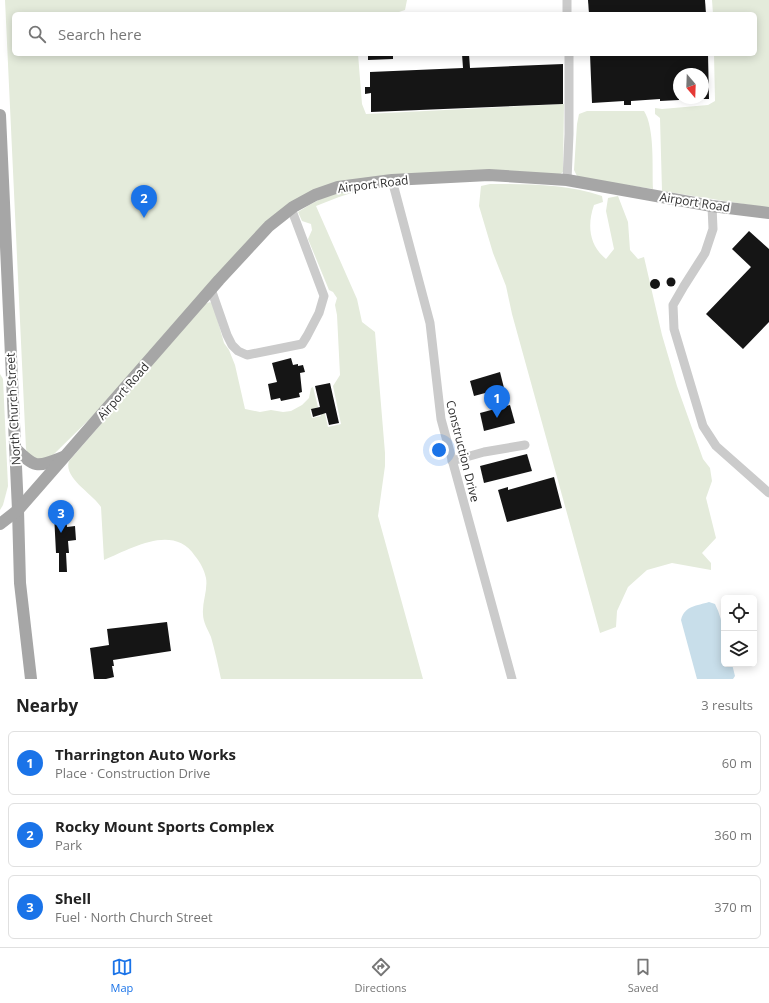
<!DOCTYPE html>
<html lang="en">
<head>
<meta charset="utf-8">
<style>
	:root { --surface:#fff; --page:#f6f6f6; --text:#222; --muted:#767676; --line:#e0e0e0; --accent:#1a73e8 }
	body { margin:0; font-family:"Open Sans",sans-serif; background:var(--page); color:var(--text) }
	.controls { position:absolute; right:12px; bottom:12px; display:grid; overflow:hidden; border-radius:6px; box-shadow:0 2px 10px #0003 }
	.controls button { width:36px; height:36px; display:grid; place-items:center; padding:0; border:0; border-bottom:1px solid var(--line); background:var(--surface); color:var(--text); font:20px sans-serif }
	.compass { position:absolute; left:673px; top:68px; width:36px; height:36px; border-radius:50%; background:var(--surface); box-shadow:0 2px 10px #0003; rotate:161deg }
	.you { position:absolute; left:439px; top:450px; width:14px; height:14px; margin:-10px; border:3px solid #fff; border-radius:50%; background:#1a73e8; box-shadow:0 0 0 6px #1a73e833 }
	.badge { display:grid; place-items:center; width:26px; height:26px; border-radius:50%; background:var(--accent); color:#fff; font-size:13px; font-weight:700 }
	.pin { position:absolute; translate:-50% -33px; filter:drop-shadow(0 1px 2px #0008) }
	.pin::after { content:''; position:absolute; top:21px; width:14px; height:12px; background:inherit; clip-path:polygon(0 0,100% 0,50% 100%) }
	.list { margin:0; padding:0; list-style:none }
	h2 { display:flex; justify-content:space-between; align-items:center; height:52px; margin:0; padding:0 16px; font-size:17px }
	h2 small { font-size:13px; font-weight:400; color:var(--muted) }
	.list li { display:grid; grid-template-columns:26px 1fr auto; gap:12px; align-items:center; box-sizing:border-box; height:64px; margin:0 8px 8px; padding:0 8px; border:1px solid var(--line); border-radius:6px }
	.list b { display:block; font-size:15px; white-space:nowrap }
	.list p { margin:0; font-size:13px; white-space:nowrap; color:var(--muted) }
	.list em { font-size:13px; font-style:normal; color:var(--muted) }
	.icon { flex:none; width:22px; height:22px; fill:none; stroke:currentColor; stroke-width:2; stroke-linecap:round; stroke-linejoin:round }
	.map { position:relative; flex:none; width:769px; height:679px; overflow:hidden }
	.search { position:absolute; background:var(--surface); box-shadow:0 2px 10px #0003; left:12px; right:12px; top:12px; height:44px; display:flex; align-items:center; gap:10px; box-sizing:border-box; padding:0 14px; border-radius:6px; color:var(--muted); font-size:15px }
	.sheet { height:268px; background:var(--surface) }
	nav { display:flex; justify-content:space-around; align-items:center; box-sizing:border-box; height:56px; border-top:1px solid var(--line); background:var(--surface); font-size:11px; color:var(--muted) }
	nav a { display:grid; justify-items:center; gap:2px }
	nav .on { color:var(--accent) }
	.map>svg:first-child { display:block }
	.green { fill:#e4ebdb }
	.water { fill:#c8deea }
	.building { fill:#151515 }
	.lines { fill:none; stroke-linecap:round; stroke-linejoin:round }
	.minor { stroke:#cbcbcb; stroke-width:9 }
	.major { stroke:#a6a6a6; stroke-width:12 }
	.labels { text-anchor:middle; dominant-baseline:central; stroke-width:4; stroke-linejoin:round; paint-order:stroke }
	.street-label { font-size:12px; fill:#2e2e2e; stroke:#fff }
</style>
</head>
<body>
<div class="map">
<svg width="769" height="679" viewBox="0 0 769 679">
	<rect width="100%" height="100%" fill="#fff"/>
	<g class="green">
		<path d="M5 0H407L405 10 399 12H365L362 14H14V54H358L362 104 366 114 564 104 563 172 559 175 499 171 302 198 112 397 51 457 37 460 28 454 26 449Z"/>
		<path d="M712 0H769V208L662 191 660 118 655 114V108L662 109 708 105 715 101 714 54H755V14H713Z"/>
		<path d="M587 111H644C655 128 652 168 653 189L586 179 577 176 574 170 577 124 579 114Z"/>
		<path d="M490 184C528 184 566 184 602 196L603 202 594 205C587 225 589 245 606 259L614 249 606 211 608 198 618 196 628 222 630 250 638 259 644 257 662 335 677 386 703 459 710 468 712 481 706 498 716 538 702 553 711 563V570L672 563 647 570 628 587 617 611 616 627 600 633 512 314 506 286 493 253 479 206 481 186Z"/>
		<path d="M367 188 339 197 316 206 357 299 362 322 375 332 385 453V466L378 516 423 679H221C218 665 215 651 211 637 208 630 203 622 203 614 202 602 208 590 206 578 204 569 200 562 195 556 173 523 131 549 104 560L101 507C93 494 63 478 69 461L205 304 210 302 213 304 224 343 229 350 235 365 245 409 260 412 271 410 283 412 291 411 302 405 309 398 311 388 313 387 318 407 310 410 312 418 321 416V414H325L328 427 341 424 333 386 340 375 337 315 335 305 337 298 333 292 329 290 308 239 312 230 311 224 302 221 298 212C312 203 328 194 344 191 352 189 360 189 367 188Z"/>
		<path d="M0 374 3 379 8 486 3 505 0 510Z"/>
	</g>
	<path class="water" d="M709 602 715 604C725 623 724 643 724 664H732L735 676 733 679H697L681 620C685 605 697 606 709 602Z"/>
	<g class="building">
		<path d="M588 0H705L706 14H589Z"/>
		<path d="M368 54H393V59L368 60Z"/>
		<path d="M462 54H469L470 68 563 64V104L371 112V93L365 94V87H370V72L463 68Z"/>
		<path d="M590 54H708L709 99H703V74H679V100L660 101V99L631 101V105H624V101L592 103Z"/>
		<path d="M749 231 769 249V322L743 349 706 314 751 267 732 249Z"/>
		<circle cx="671" cy="282" r="4.5"/>
		<circle cx="655" cy="284" r="5"/>
		<path d="M291 358 293 365 298 364V366L303 365 305 372 300 373 302 392 299 393 300 397 281 401 280 398 271 400 268 384 277 382 272 363Z"/>
		<path d="M500 372 504 388 474 396 470 381Z"/>
		<path d="M330 383 339 423 329 425 326 413 313 417 311 409 320 407 315 386Z"/>
		<path d="M510 405 515 423 484 431 480 413Z"/>
		<path d="M527 454 532 471 484 483 480 466Z"/>
		<path d="M554 477 562 508 507 522 498 490 508 487V490Z"/>
		<path d="M66 513 67 527 75 526 76 540 68 541 69 553H66L67 572H59V553H56L54 514Z"/>
		<path d="M167 622 171 651 113 660 114 666H112L114 677 106 679H94L90 648 109 645 107 629Z"/>
	</g>
	<g class="lines">
		<g class="minor">
			<path d="M567 0V14"/>
			<path d="M392 180 430 323 441 419 512 679"/>
			<path d="M567 180 569 134V54"/>
			<path d="M712 206 713 229 705 253 684 286 673 305 674 329 703 426 716 446 769 493"/>
			<path d="M211 289 227 335 232 345 238 351 247 355 302 344 307 336 319 313 324 296 291 208"/>
			<path d="M452 461 484 452 525 445"/>
		</g>
		<g class="major">
			<path d="M0 115 18 510 20 583 31 679"/>
			<path d="M15 448C35 468 36 468 63 457"/>
			<path d="M0 524 18 510 219 280 269 226 293 207 315 195 338 187 392 180 489 175 567 180 712 206 769 213"/>
		</g>
	</g>
	<g class="labels">
		<g class="street-label">
			<text transform="translate(373 184) rotate(-7)">Airport Road</text>
			<text transform="translate(695 202) rotate(9)">Airport Road</text>
			<text transform="translate(123 391) rotate(-49)">Airport Road</text>
			<text transform="translate(13 409) rotate(-93)">North Church Street</text>
			<text transform="translate(463 451) rotate(76)">Construction Drive</text>
		</g>
	</g>
</svg>
<div class="controls">
<button><svg class="icon" aria-label="locate" viewBox="0 0 24 24"><circle cx="12" cy="12" r="6"/><path d="M12 2v4M12 18v4M2 12h4M18 12h4"/></svg></button>
<button><svg class="icon" aria-label="layers" viewBox="0 0 24 24"><path d="M12 4l9 5-9 5-9-5zM3 14l9 5 9-5"/></svg></button>
</div>
<svg class="compass" viewBox="-18 -18 36 36"><path d="M0-13l5 13h-10z" fill="#e53935"/><path d="M0 13l5-13h-10z" fill="#767676"/></svg>
<div class="you"></div>
<div class="pin badge" style="left:497px;top:418px">1</div>
<div class="pin badge" style="left:144px;top:218px">2</div>
<div class="pin badge" style="left:61px;top:533px">3</div>
<div class="search"><svg class="icon" aria-label="search" viewBox="0 0 24 24"><circle cx="10" cy="10" r="6"/><path d="M15 15l6 6"/></svg>Search here</div>
</div>
<section class="sheet">
<h2>Nearby<small>3 results</small></h2>
<ul class="list">
<li><span class="badge">1</span><div><b>Tharrington Auto Works</b><p>Place · Construction Drive</p></div><em>60 m</em></li>
<li><span class="badge">2</span><div><b>Rocky Mount Sports Complex</b><p>Park</p></div><em>360 m</em></li>
<li><span class="badge">3</span><div><b>Shell</b><p>Fuel · North Church Street</p></div><em>370 m</em></li>
</ul>
</section>
<nav>
<a class="on"><svg class="icon" aria-label="map" viewBox="0 0 24 24"><path d="M3 6l6-2 6 2 6-2v14l-6 2-6-2-6 2zM9 4v14M15 6v14"/></svg>Map</a>
<a><svg class="icon" aria-label="directions" viewBox="0 0 24 24"><path d="M12 3l9 9-9 9-9-9zM9 14v-3h6M13 9l2 2-2 2"/></svg>Directions</a>
<a><svg class="icon" aria-label="saved" viewBox="0 0 24 24"><path d="M7 4h10v16l-5-4-5 4z"/></svg>Saved</a>
</nav>
</body>
</html>
